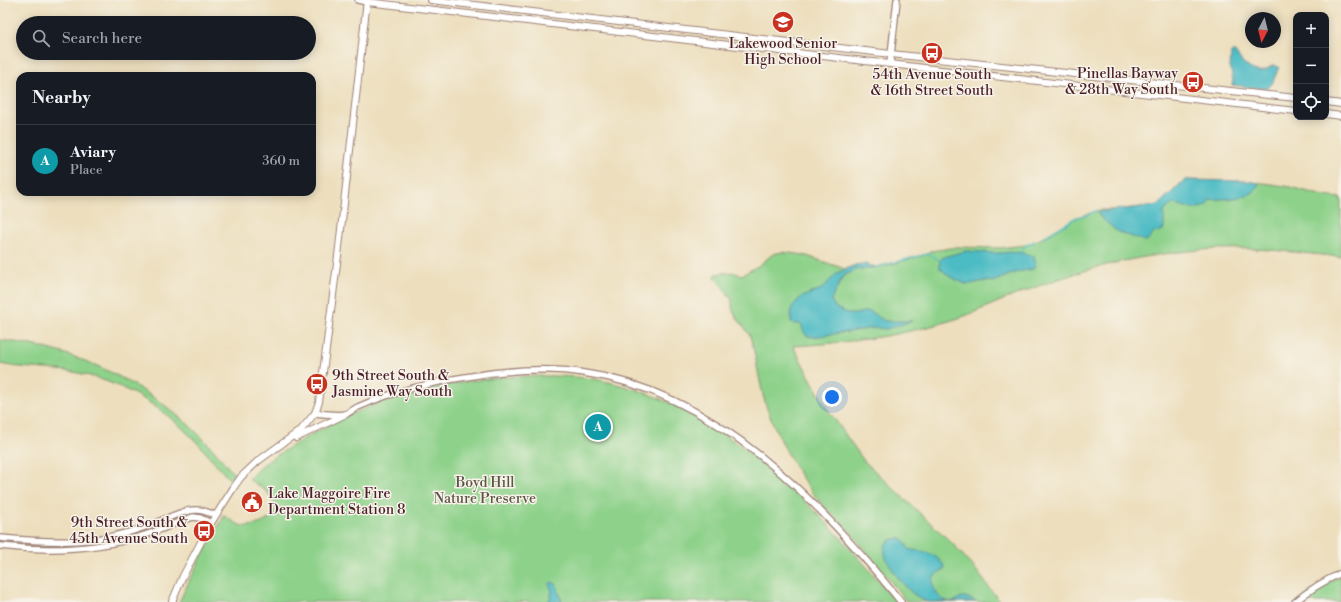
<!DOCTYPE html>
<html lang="en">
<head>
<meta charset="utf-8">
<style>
	:root { --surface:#171b24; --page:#242831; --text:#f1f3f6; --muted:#9ea1a6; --line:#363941; --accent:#b45309 }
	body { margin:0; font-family:"Libre Bodoni",serif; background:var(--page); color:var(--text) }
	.controls { position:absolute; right:12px; top:12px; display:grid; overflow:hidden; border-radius:8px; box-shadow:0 2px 10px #0003 }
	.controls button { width:36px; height:36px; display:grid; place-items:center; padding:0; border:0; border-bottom:1px solid var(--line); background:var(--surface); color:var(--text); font:20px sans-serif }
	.compass { position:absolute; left:1245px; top:12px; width:36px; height:36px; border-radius:50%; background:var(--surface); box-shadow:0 2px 10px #0003; rotate:187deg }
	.you { position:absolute; left:832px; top:397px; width:14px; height:14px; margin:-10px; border:3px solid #fff; border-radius:50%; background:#1a73e8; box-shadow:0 0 0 6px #1a73e833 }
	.badge { display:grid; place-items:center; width:26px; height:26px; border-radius:50%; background:var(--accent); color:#fff; font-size:13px; font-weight:700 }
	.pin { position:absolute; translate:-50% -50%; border:2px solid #fff; box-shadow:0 1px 4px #0006 }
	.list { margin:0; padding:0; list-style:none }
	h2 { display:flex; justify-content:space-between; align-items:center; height:52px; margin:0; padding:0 16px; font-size:17px }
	h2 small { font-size:13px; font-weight:400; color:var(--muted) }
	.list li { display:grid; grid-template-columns:26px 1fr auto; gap:12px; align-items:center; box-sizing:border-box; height:72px; padding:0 16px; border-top:1px solid var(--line) }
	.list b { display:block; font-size:15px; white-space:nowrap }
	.list p { margin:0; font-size:13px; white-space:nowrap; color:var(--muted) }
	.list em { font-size:13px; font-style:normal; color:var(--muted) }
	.icon { flex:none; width:22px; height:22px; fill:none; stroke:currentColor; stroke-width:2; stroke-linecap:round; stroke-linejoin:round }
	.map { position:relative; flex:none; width:1341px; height:602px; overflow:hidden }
	.search { position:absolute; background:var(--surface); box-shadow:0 2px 10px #0003; left:16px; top:16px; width:300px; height:44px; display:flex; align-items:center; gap:10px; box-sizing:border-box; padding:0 14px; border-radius:22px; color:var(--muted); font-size:15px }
	.panel { position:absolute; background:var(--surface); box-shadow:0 2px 10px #0003; left:16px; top:72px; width:300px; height:124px; border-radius:12px }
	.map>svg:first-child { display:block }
	.green { fill:#8dd18a; stroke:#6c785a }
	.water { fill:#4cbbc4; stroke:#4b6d78 }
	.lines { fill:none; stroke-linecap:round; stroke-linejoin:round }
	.stream { stroke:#4cbbc4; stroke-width:1.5 }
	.tertiary-casing { stroke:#9c7f74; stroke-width:8 }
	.secondary-casing { stroke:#9c7f74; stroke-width:8 }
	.tertiary { stroke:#fff; stroke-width:5.5 }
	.secondary { stroke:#fff; stroke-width:6 }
	.labels { text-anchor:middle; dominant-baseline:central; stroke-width:3; stroke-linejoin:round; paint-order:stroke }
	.poi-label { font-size:14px; fill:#4a1f2b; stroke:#f7f3e8 }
	.park-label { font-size:14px; fill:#5e5448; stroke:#f7f3e8 }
</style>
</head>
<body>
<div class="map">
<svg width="1341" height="602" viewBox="0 0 1341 602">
	<rect width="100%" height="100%" fill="#f7f3e8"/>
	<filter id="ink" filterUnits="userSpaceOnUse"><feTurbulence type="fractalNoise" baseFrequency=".025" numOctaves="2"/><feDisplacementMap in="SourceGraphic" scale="8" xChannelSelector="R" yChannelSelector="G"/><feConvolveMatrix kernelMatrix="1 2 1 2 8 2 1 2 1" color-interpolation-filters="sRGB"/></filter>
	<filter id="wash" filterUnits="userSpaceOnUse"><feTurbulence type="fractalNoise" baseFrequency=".012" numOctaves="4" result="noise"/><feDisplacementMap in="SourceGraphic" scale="16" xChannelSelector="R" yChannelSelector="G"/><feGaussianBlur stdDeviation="0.9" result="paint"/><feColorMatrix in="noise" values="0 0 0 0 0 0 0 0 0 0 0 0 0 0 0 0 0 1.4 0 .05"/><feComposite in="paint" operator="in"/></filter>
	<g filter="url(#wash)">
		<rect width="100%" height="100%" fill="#eddfbe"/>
		<g class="green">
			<path d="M1185 180 1230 182 1238 181 1264 183 1291 187 1323 196 1341 198V257C1313 254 1285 251 1257 249 1208 247 1157 253 1110 264 1079 272 1048 282 1018 294 999 301 981 310 962 317 907 335 851 343 793 346L826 407 864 461 953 544 976 570 1000 602H907C889 580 872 557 853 535 843 523 829 513 819 501 800 479 780 441 769 414 760 391 758 366 752 343 748 324 730 320 732 300L715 277 716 274 732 272 742 275 758 266 773 254 782 252 804 255 845 269 856 265 864 264 876 267 889 265 927 254 931 251 958 247 999 248 1026 245 1045 237 1077 217 1101 210H1116L1158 205Z"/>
			<path d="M0 340C73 348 138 379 192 428 207 442 220 457 233 473L234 477 231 480 229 479C211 459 195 438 174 421 146 397 110 379 73 372 49 368 24 369 0 364Z"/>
			<path d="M522 376C552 376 583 375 613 383 729 411 823 513 896 602H562L556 584 552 591 549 602H179L204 551 224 516C230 519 237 525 244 526 256 527 282 518 274 501 270 492 257 485 249 479 259 465 277 455 292 446 338 417 392 394 446 385 471 380 496 378 522 376Z"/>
			<path d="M1341 576V602H1298L1309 593Z"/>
		</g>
		<g class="water">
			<path d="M1231 52H1235C1241 61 1250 73 1263 71 1266 70 1271 66 1274 65L1279 67 1272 84 1266 89 1232 85 1233 80 1230 67Z"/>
			<path d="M1185 180 1248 181 1258 183 1259 186C1252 200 1224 198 1209 200L1208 205C1202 207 1195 210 1189 208 1177 205 1173 200 1164 212V227L1163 230 1154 233 1148 240 1145 241 1118 232 1099 216 1098 212 1158 205Z"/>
			<path d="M966 251C976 251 987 253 997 253 1011 253 1021 250 1034 257L1036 265 1033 269 1014 273 993 282 985 281 970 284H966L950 277 939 267 940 261 943 257Z"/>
			<path d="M864 264 876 267 866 269H858L843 276 831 300 836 308 850 314H856L866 311 871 312 885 321H912L887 329 875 328 813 337C804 337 804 332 801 324H794L791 322V309L797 301 802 297 823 288 833 277 839 272 856 265Z"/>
			<path d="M898 538 903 539 909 549C913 551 917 550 921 551 931 552 940 559 945 567L944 570C939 572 934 574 933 580 932 590 940 602 953 602 957 600 959 597 964 597 968 597 972 600 976 602H927C920 599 914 595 908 589 900 580 874 552 889 541 891 539 896 539 898 538Z"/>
			<path d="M552 582 556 584 562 602H549L552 591 549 584Z"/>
		</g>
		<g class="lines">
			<g class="stream">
				<path d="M1042 238 1077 217 1087 215 1098 210"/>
				<path d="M1020 252 1026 245 1035 241"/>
				<path d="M876 267 927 254 933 256 940 261"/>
			</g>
		</g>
	</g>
	<g filter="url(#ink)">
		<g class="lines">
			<g class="tertiary-casing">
				<g id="tertiary">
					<path d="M358 0 367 2"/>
					<path d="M890 64 897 0"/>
					<path d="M315 413C325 414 337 416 346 414 350 412 354 409 358 407 367 403 377 399 386 396 414 387 443 380 472 376 509 370 547 367 584 373 718 392 819 502 901 602"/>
					<path d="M0 538C57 543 97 545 151 525 164 520 184 509 197 510 204 510 209 513 215 515"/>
					<path d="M0 546C49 552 97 550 145 535 161 530 177 522 193 517L200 518 211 523"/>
					<path d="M1295 602C1309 590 1324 581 1341 573"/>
				</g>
			</g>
			<g class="secondary-casing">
				<g id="secondary">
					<path d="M431 0 891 54 1296 98"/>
					<path d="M367 2 890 64 1296 111"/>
					<path d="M1326 102 1341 104"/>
					<path d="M1326 114 1341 116"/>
					<path d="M296 438 346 414"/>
					<path d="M172 602 183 576 211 523 234 487 241 477 258 461 301 430 315 413 319 402 322 380 338 256 367 0"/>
				</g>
			</g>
			<use href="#tertiary" class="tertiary"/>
			<use href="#secondary" class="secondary"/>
		</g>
	</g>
	<defs>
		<g id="school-disc" transform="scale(1.15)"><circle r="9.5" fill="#c8321e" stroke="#f7f3e8"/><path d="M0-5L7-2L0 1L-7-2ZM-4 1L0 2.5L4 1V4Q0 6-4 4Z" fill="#fff"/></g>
		<g id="bus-disc" transform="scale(1.15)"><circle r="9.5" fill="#c8321e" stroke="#f7f3e8"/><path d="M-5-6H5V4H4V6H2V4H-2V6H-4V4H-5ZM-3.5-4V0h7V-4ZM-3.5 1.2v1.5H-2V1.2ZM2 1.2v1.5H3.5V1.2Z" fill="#fff"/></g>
		<g id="civic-disc" transform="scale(1.15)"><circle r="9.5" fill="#c8321e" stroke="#f7f3e8"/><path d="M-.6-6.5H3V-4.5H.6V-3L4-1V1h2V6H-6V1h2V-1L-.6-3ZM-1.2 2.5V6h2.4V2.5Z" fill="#fff"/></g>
	</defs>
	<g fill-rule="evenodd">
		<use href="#school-disc" x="783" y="22"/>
		<use href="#bus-disc" x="932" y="53"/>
		<use href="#bus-disc" x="1193" y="82"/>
		<use href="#bus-disc" x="317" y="384"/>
		<use href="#civic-disc" x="252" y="502"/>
		<use href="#bus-disc" x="204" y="531"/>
	</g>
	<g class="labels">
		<g class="poi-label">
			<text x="783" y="44">Lakewood Senior<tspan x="783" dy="16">High School</tspan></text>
			<text x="1178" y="74" text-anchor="end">Pinellas Bayway<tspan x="1178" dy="16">&amp; 28th Way South</tspan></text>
			<text x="932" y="75">54th Avenue South<tspan x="932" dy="16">&amp; 16th Street South</tspan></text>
			<text x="332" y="376" text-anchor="start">9th Street South &amp;<tspan x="332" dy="16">Jasmine Way South</tspan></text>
			<text x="268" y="494" text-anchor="start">Lake Maggoire Fire<tspan x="268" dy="16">Department Station 8</tspan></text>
			<text x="188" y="523" text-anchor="end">9th Street South &amp;<tspan x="188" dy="16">45th Avenue South</tspan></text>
		</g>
		<g class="park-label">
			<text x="485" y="483">Boyd Hill<tspan x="485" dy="16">Nature Preserve</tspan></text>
		</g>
	</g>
</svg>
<div class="controls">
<button>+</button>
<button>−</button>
<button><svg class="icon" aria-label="locate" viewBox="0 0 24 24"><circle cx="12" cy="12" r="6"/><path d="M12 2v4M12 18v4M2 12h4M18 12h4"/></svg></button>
</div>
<svg class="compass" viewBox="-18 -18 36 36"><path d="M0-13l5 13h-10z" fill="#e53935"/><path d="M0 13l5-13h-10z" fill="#9ea1a6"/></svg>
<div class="you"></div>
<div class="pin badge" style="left:598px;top:427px;background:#0f9aa8">A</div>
<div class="search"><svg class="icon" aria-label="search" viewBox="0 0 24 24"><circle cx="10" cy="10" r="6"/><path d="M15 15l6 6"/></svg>Search here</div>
<section class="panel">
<h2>Nearby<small></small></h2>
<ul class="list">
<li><span class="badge" style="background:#0f9aa8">A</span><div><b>Aviary</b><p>Place</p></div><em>360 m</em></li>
</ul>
</section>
</div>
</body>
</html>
